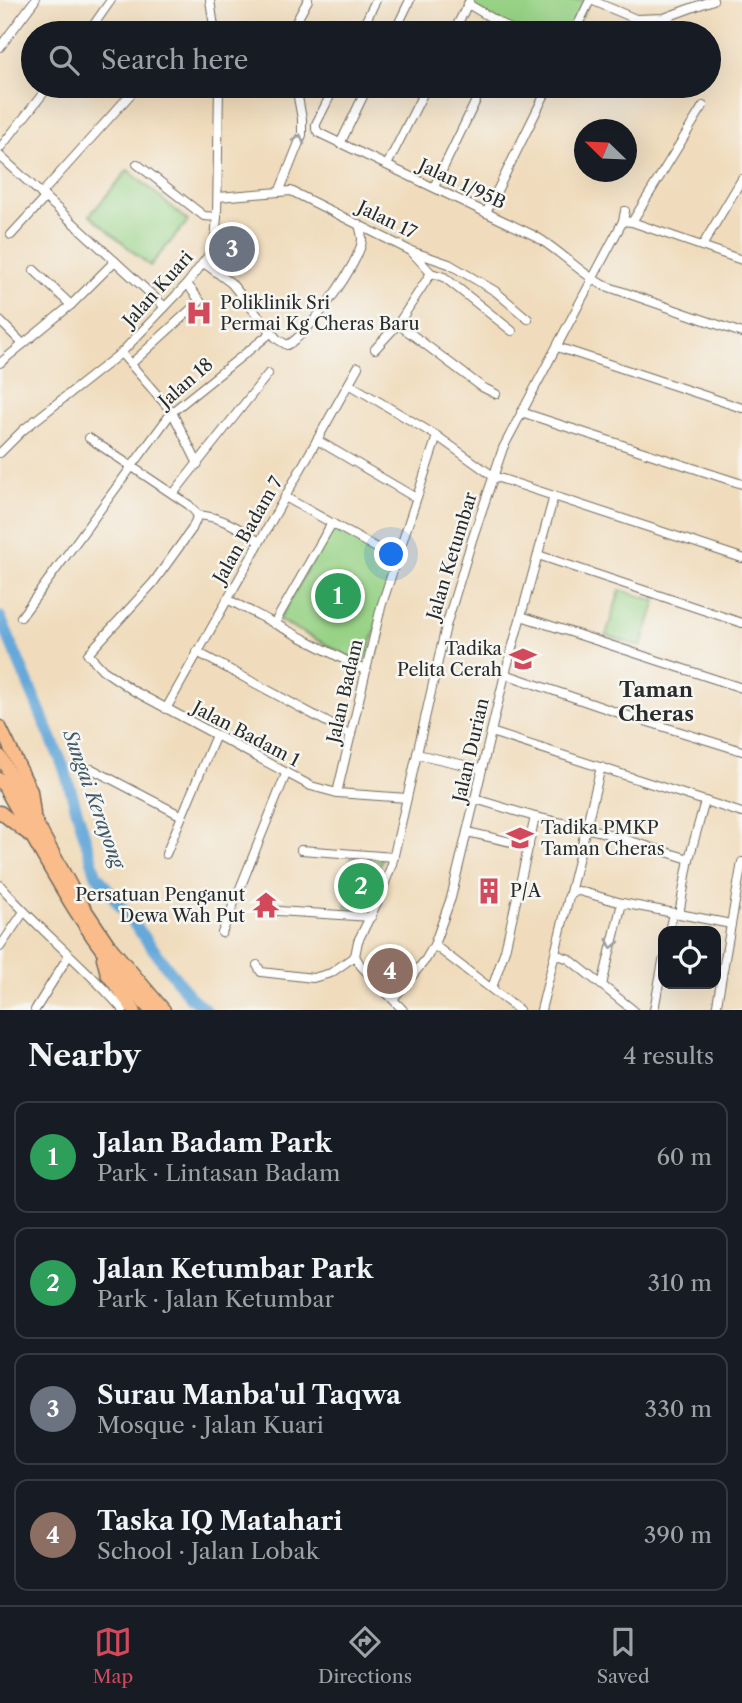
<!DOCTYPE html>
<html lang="en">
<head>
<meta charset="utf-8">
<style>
	:root { --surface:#171b24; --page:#242831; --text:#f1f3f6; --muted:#9ea1a6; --line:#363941; --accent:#d1495b }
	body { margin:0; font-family:"Libre Caslon Text",serif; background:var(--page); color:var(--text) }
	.controls { position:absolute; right:21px; bottom:21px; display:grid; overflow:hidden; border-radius:14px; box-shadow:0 7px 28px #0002 }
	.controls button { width:63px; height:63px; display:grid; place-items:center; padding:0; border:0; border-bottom:2px solid var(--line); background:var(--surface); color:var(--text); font:35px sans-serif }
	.compass { position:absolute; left:574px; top:119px; width:63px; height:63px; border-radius:50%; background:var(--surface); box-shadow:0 7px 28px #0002; rotate:293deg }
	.you { position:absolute; left:392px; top:555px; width:24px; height:24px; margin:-18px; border:5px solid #fff; border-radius:50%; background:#1a73e8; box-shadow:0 0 0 10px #1a73e833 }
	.badge { display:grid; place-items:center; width:46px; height:46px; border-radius:50%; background:var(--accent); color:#fff; font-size:23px; font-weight:700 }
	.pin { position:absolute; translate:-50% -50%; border:4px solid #fff; box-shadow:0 2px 7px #0006 }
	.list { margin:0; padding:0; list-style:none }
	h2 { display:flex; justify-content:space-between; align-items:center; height:91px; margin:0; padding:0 28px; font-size:30px }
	h2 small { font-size:23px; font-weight:400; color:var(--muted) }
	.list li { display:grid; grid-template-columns:46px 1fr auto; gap:21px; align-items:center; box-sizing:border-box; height:112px; margin:0 14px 14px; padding:0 14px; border:2px solid var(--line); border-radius:14px }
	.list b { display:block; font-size:26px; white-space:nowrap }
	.list p { margin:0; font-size:23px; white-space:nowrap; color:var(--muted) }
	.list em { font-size:23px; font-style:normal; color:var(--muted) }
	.icon { flex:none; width:38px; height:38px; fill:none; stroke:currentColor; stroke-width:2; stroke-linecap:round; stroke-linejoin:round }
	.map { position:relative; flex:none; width:742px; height:1010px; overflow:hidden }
	.search { position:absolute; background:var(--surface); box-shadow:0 7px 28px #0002; left:21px; right:21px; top:21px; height:77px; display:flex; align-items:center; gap:18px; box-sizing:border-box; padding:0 24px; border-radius:38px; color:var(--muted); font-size:26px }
	.sheet { height:595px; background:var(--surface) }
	nav { display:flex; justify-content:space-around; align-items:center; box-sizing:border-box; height:98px; border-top:2px solid var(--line); background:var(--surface); font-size:19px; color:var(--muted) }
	nav a { display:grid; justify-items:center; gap:4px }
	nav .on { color:var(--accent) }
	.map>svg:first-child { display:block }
	.park { fill:#97d285; stroke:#617e58; stroke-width:2 }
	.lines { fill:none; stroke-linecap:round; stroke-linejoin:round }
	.river { stroke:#65a8d9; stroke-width:12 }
	.minor-casing { stroke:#70695e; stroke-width:10 }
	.highway-casing { stroke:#70695e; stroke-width:15 }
	.minor { stroke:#fff; stroke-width:8 }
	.highway { stroke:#f9bc8a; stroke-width:12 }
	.oneway { stroke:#a0a0a0 }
	.labels { text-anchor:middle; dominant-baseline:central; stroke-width:5; stroke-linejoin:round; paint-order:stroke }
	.street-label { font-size:18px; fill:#2b2b2b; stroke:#f6f6f2 }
	.poi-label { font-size:18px; fill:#2b2b2b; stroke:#f6f6f2; text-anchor:start }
	.water-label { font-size:19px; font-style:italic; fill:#3f5768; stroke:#f6f6f2 }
	.quarter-label { font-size:21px; font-weight:bold; fill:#2b2b2b; stroke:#f6f6f2 }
</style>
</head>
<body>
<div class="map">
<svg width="742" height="1010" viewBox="0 0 742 1010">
	<rect width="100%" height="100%" fill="#f6f6f2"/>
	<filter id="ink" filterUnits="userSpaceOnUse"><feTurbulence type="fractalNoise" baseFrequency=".0143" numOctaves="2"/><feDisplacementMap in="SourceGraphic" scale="14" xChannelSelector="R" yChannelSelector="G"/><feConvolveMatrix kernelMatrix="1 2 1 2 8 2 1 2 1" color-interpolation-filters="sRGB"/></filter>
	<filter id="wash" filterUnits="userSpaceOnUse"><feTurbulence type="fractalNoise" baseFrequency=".00686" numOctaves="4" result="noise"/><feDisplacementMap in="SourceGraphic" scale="28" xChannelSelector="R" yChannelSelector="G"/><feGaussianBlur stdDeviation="1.57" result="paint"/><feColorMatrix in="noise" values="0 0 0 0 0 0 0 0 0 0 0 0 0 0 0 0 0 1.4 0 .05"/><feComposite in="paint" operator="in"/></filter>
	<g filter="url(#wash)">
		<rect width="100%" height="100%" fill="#f0dcbc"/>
		<g class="park">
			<path d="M470 0H590L574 33H517L468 4Z"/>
			<path d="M128 170 188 221 150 266 90 215Z"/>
			<path d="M332 523 396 559 365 665 279 620Z"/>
			<path d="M620 590 656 601 641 647 606 635Z"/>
			<path d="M351 857 382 859 366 906 362 910 346 908Z"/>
		</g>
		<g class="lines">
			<path class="river" d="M0 617 64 768 96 874 190 997 206 1010"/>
		</g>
	</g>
	<g filter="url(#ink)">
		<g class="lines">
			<g class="minor-casing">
				<g id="minor">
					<path d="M210 0 215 33"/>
					<path d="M591 0 636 19 664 18 713 0"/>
					<path d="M468 4 517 33"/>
					<path d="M88 33 111 0"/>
					<path d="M290 33 308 0"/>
					<path d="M360 33 376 0"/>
					<path d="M394 33 410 0"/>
					<path d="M453 33 469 2"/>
					<path d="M574 33 590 0"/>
					<path d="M0 47 35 0"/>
					<path d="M335 86 316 124V129L319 133 533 235C559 249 578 272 603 285L742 333"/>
					<path d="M340 144 368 86"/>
					<path d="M0 148 49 86"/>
					<path d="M0 156 165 307"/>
					<path d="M137 164 204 216 217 217"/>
					<path d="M387 165 427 86"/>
					<path d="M434 187 483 86"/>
					<path d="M280 190 302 135V119L296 86"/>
					<path d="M41 194 138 86"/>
					<path d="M218 197 291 191 411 251 449 264 495 291 528 319"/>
					<path d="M486 213 549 86"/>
					<path d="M623 221 632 222 703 106"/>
					<path d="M632 222 742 260"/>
					<path d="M11 235 45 198"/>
					<path d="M702 246 742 179"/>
					<path d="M411 251 431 273 444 277 512 331"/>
					<path d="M204 263 231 283 277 339 287 345C307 337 361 261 362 240 362 235 360 229 359 224"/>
					<path d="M34 270 71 305"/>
					<path d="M0 321 23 344"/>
					<path d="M398 324 482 387 496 394"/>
					<path d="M557 347 742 408"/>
					<path d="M375 349 398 324 431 273"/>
					<path d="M121 353 172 412 198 464"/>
					<path d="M0 363 71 305 115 261"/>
					<path d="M132 363 200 301 187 284"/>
					<path d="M349 384 437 436 493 476 742 558"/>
					<path d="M521 412 742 484"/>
					<path d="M89 438 189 505 198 515C222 517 240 528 259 542"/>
					<path d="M317 440 416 498"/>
					<path d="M0 453 23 430 121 353 187 284 211 252 215 240 217 217 219 86"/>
					<path d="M173 494 268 374"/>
					<path d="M285 497 396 559"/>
					<path d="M198 515 192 529 153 583 88 654 103 670 134 691 311 786 337 793 407 798"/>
					<path d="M538 555 742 623"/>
					<path d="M227 599 366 671"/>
					<path d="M521 616 742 688"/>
					<path d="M21 617 172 412 272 332"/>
					<path d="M274 624 332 523"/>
					<path d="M197 652 351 735"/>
					<path d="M505 674 616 712 742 751"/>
					<path d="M166 709 358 367"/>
					<path d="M491 732 742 813"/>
					<path d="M417 754 482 769"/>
					<path d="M92 769 182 816"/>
					<path d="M337 793 381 607 437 436"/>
					<path d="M475 799 535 817 598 831 689 859"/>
					<path d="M467 832 529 846"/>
					<path d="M301 850 394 857"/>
					<path d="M166 854 216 735"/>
					<path d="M0 885C38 930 85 965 123 1010"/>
					<path d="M568 898 573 892 579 891 622 903 731 924"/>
					<path d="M278 911 371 917"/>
					<path d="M679 914 689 859 705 801"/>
					<path d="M669 931 673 913"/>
					<path d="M222 933 286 774"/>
					<path d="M434 945 519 1010"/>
					<path d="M0 947 23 913"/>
					<path d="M555 954 569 959 633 1010"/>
					<path d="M355 956 361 966 403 1010"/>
					<path d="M257 965 261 972 313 978 331 973 355 956 358 941 379 899 392 864 446 626 472 540 503 448 623 221 625 211"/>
					<path d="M602 985 622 903"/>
					<path d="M492 988 505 950 535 817"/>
					<path d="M393 999 426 959 434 945 451 898 505 674 554 496"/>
					<path d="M35 1010 69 955"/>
					<path d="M541 1010 601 767"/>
					<path d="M654 1010 663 961"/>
					<path d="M716 1010 742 862"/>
				</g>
			</g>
			<g class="highway-casing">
				<g id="highway">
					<path d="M0 727 31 791 34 814"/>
					<path d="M0 756 77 897 109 945 164 1010"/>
					<path d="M0 779C47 864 84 937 150 1010"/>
					<path d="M0 812 28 834"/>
					<path d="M103 958 107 974 134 1010"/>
				</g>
			</g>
			<use href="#minor" class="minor"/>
			<use href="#highway" class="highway"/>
		</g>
		<defs><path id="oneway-chevron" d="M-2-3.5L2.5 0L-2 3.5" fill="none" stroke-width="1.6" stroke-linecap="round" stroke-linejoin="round" transform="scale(1.75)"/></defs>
		<g class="oneway">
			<use href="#oneway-chevron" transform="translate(299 139) rotate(-74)"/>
			<use href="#oneway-chevron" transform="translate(612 944) rotate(103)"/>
		</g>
	</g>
	<defs>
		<g id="hospital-bare" transform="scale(2.1)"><path d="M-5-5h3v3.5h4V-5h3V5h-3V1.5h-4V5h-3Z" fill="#d1495b" stroke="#f6f6f2" stroke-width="2.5" paint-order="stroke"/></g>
		<g id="school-bare" transform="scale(2.1)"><path d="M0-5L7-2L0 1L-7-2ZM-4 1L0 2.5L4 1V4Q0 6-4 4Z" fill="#d1495b" stroke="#f6f6f2" stroke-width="2.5" paint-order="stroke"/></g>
		<g id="building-bare" transform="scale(2.1)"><path d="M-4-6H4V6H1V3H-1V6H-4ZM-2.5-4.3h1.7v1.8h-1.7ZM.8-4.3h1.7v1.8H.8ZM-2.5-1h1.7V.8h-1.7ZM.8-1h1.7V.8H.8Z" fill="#d1495b" stroke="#f6f6f2" stroke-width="2.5" paint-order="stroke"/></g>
		<g id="temple-bare" transform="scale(2.1)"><path d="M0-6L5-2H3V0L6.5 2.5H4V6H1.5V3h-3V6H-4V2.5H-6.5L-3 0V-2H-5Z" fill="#d1495b" stroke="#f6f6f2" stroke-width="2.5" paint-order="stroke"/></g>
	</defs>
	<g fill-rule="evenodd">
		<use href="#hospital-bare" x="199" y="313"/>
		<use href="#school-bare" x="523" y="659"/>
		<use href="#school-bare" x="520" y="838"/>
		<use href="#building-bare" x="489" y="891"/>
		<use href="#temple-bare" x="266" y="905"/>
	</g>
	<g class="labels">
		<g class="street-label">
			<text transform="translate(462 184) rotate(25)">Jalan 1/95B</text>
			<text transform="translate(387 220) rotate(26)">Jalan 17</text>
			<text transform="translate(158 289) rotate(-48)">Jalan Kuari</text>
			<text transform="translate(186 383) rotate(-41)">Jalan 18</text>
			<text transform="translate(248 530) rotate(-60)">Jalan Badam 7</text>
			<text transform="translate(452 556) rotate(-73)">Jalan Ketumbar</text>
			<text transform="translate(345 691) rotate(-77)">Jalan Badam</text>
			<text transform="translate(246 734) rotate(28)">Jalan Badam 1</text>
			<text transform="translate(471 750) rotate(-77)">Jalan Durian</text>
		</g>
		<g class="poi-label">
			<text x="220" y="303">Poliklinik Sri<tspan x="220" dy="21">Permai Kg Cheras Baru</tspan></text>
			<text x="502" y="649" text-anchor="end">Tadika<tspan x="502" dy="21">Pelita Cerah</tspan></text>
			<text x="541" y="828">Tadika PMKP<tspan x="541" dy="21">Taman Cheras</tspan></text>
			<text x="510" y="891">P/A</text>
			<text x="245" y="895" text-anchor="end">Persatuan Penganut<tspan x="245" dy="21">Dewa Wah Put</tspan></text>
		</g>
		<g class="water-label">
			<text transform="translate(94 799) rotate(70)">Sungai Kerayong</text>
		</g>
		<g class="quarter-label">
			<text x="656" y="689">Taman<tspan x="656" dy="24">Cheras</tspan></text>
		</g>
	</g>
</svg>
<div class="controls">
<button><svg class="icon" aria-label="locate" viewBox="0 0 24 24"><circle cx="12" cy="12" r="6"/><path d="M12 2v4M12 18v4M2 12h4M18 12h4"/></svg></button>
</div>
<svg class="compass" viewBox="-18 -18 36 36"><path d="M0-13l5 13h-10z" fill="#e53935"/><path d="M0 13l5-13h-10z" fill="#9ea1a6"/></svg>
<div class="you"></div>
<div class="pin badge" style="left:338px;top:596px;background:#2e9e5b">1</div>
<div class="pin badge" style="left:361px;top:886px;background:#2e9e5b">2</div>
<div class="pin badge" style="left:232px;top:249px;background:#6b7280">3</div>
<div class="pin badge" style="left:390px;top:971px;background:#8d6e63">4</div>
<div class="search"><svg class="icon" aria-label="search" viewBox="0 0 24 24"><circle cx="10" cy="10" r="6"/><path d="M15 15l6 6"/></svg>Search here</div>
</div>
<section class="sheet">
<h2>Nearby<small>4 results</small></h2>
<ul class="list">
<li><span class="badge" style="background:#2e9e5b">1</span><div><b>Jalan Badam Park</b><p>Park · Lintasan Badam</p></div><em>60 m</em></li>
<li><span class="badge" style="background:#2e9e5b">2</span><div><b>Jalan Ketumbar Park</b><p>Park · Jalan Ketumbar</p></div><em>310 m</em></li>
<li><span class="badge" style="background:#6b7280">3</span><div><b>Surau Manba'ul Taqwa</b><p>Mosque · Jalan Kuari</p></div><em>330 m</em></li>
<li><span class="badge" style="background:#8d6e63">4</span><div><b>Taska IQ Matahari</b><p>School · Jalan Lobak</p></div><em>390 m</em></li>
</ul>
</section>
<nav>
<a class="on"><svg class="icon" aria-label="map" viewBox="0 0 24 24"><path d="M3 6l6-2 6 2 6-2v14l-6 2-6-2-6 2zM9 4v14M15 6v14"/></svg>Map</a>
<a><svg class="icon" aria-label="directions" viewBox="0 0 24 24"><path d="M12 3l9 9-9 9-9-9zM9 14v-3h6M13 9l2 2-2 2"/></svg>Directions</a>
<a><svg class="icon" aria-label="saved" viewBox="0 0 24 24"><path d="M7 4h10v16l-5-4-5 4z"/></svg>Saved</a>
</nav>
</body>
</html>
